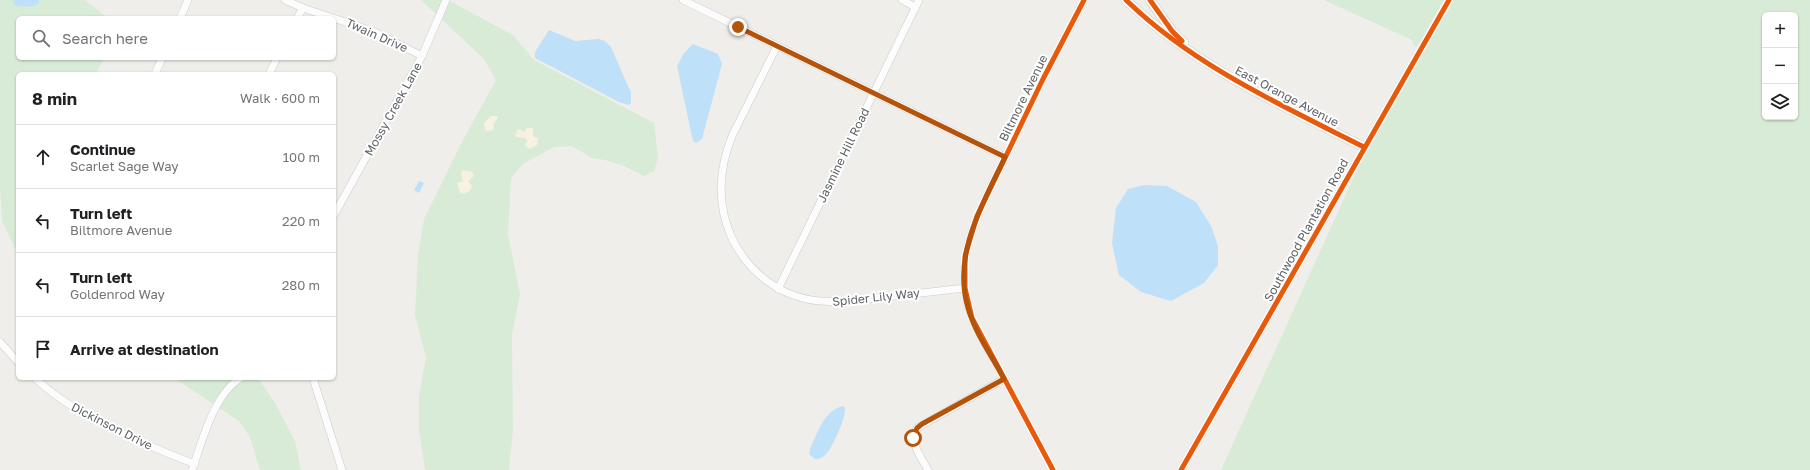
<!DOCTYPE html>
<html lang="en">
<head>
<meta charset="utf-8">
<style>
	:root { --surface:#fff; --page:#f2f2f2; --text:#202124; --muted:#757577; --line:#e0e0e0 }
	body { margin:0; font-family:"Golos Text",sans-serif; background:var(--page); color:var(--text) }
	.controls { position:absolute; right:12px; top:12px; display:grid; overflow:hidden; border-radius:6px; box-shadow:0 1px 3px #0004 }
	.controls button { width:36px; height:36px; display:grid; place-items:center; padding:0; border:0; border-bottom:1px solid var(--line); background:var(--surface); color:var(--text); font:20px sans-serif }
	.stop { position:absolute; width:12px; height:12px; margin:-9px; border:3px solid #b45309; border-radius:50%; background:#fff }
	.stop.end { background:#b45309; border-color:#fff; box-shadow:0 1px 4px #0008 }
	.list { margin:0; padding:0; list-style:none }
	h2 { display:flex; justify-content:space-between; align-items:center; height:52px; margin:0; padding:0 16px; font-size:17px }
	h2 small { font-size:13px; font-weight:400; color:var(--muted) }
	.list li { display:grid; grid-template-columns:26px 1fr auto; gap:12px; align-items:center; box-sizing:border-box; height:64px; padding:0 16px; border-top:1px solid var(--line) }
	.list b { display:block; font-size:15px; white-space:nowrap }
	.list p { margin:0; font-size:13px; white-space:nowrap; color:var(--muted) }
	.list em { font-size:13px; font-style:normal; color:var(--muted) }
	.icon { flex:none; width:22px; height:22px; fill:none; stroke:currentColor; stroke-width:2; stroke-linecap:round; stroke-linejoin:round }
	.map { position:relative; flex:none; width:1810px; height:470px; overflow:hidden }
	.search { position:absolute; background:var(--surface); box-shadow:0 1px 3px #0004; left:16px; top:16px; width:320px; height:44px; display:flex; align-items:center; gap:10px; box-sizing:border-box; padding:0 14px; border-radius:6px; color:var(--muted); font-size:15px }
	.panel { position:absolute; background:var(--surface); box-shadow:0 1px 3px #0004; left:16px; top:72px; width:320px; height:308px; border-radius:6px }
	.map>svg:first-child { display:block }
	.green { fill:#d8ebd6; fill-rule:evenodd }
	.sand { fill:#f6f1e1 }
	.water { fill:#bfe0f9 }
	.lines { fill:none; stroke-linecap:round; stroke-linejoin:round }
	.minor-casing { stroke:#cbcccc; stroke-width:8 }
	.tertiary-casing { stroke:#cbcccc; stroke-width:10 }
	.minor { stroke:#fdfcfc; stroke-width:7 }
	.tertiary { stroke:#fdfcfc; stroke-width:9 }
	.cycleway-casing { stroke:#fff; stroke-width:8 }
	.cycleway { stroke:#e8590c; stroke-width:5 }
	.route { stroke:#b45309; stroke-width:5 }
	.labels { text-anchor:middle; dominant-baseline:central; stroke-width:4; stroke-linejoin:round; paint-order:stroke }
	.street-label { font-size:12px; fill:#5f6368; stroke:#fff }
</style>
</head>
<body>
<div class="map">
<svg width="1810" height="470" viewBox="0 0 1810 470">
	<rect width="100%" height="100%" fill="#efeeea"/>
	<g class="green">
		<path d="M0 0H85L107 18H18V58H104L96 74H18V254L2 222 0 185Z"/>
		<path d="M421 0H448L513 35 534 60 654 123 658 158 654 171 644 176 622 165 605 160 592 158 572 146 554 147 523 164 511 178 508 234 520 294 512 334 513 430 509 470H425L419 430V397L426 357 415 316 418 255 424 219 462 142 496 80 484 59Z"/>
		<path d="M1324 0H1444L1417 47 1414 46 1412 40Z"/>
		<path d="M1453 0H1810V470H1221L1362 159ZM1765 15H1795V117H1765Z"/>
		<path d="M174 378H258L275 403 295 441 301 470H260L250 437 239 421Z"/>
	</g>
	<g class="sand">
		<path d="M491 116H496L498 118 493 124 494 129 491 131 485 130 484 123Z"/>
		<path d="M526 128H533V136L538 138 537 145 530 149 525 146 527 141 526 138 516 137 515 135 518 129 525 132Z"/>
		<path d="M462 170 472 172 474 176 468 181 472 186 470 191 464 194 460 193 457 183 463 181 461 175Z"/>
	</g>
	<g class="water">
		<path d="M13 0H39V3C33 8 22 7 14 5Z"/>
		<path d="M549 30 575 41 599 39 605 41 611 47 631 93V103L629 105 619 102 535 58V52Z"/>
		<path d="M693 44 718 54 722 64 702 139 696 143 693 141 691 132 677 66 684 53Z"/>
		<path d="M419 181 424 183 419 193 414 190Z"/>
		<path d="M1144 185 1167 186 1196 202 1211 226 1218 246V265L1204 283 1171 301 1141 292 1119 275 1112 243 1116 208 1128 189Z"/>
		<path d="M843 406 845 408C846 417 833 447 826 454 823 458 819 459 815 459L809 454 810 449C817 434 824 410 843 406Z"/>
	</g>
	<g class="lines">
		<g class="minor-casing">
			<g id="minor">
				<path d="M285 0 303 8 375 32 422 56"/>
				<path d="M683 0 1005 157"/>
				<path d="M902 0 915 7"/>
				<path d="M180 18 188 0"/>
				<path d="M297 18 303 8"/>
				<path d="M777 46 732 136C719 169 717 204 731 236 739 254 751 269 767 281 805 309 842 302 886 297 912 294 938 291 965 288"/>
				<path d="M155 74 162 58"/>
				<path d="M269 74 277 58"/>
				<path d="M334 215 422 56 446 0"/>
				<path d="M778 289 919 0"/>
				<path d="M0 342 18 362"/>
				<path d="M35 378C73 415 145 445 195 464"/>
				<path d="M313 378 342 470"/>
				<path d="M192 470C202 442 214 393 241 378"/>
				<path d="M928 470C921 457 909 443 917 428L1004 379"/>
				<path d="M1053 470 972 318 965 288V256L977 216 1043 79 1084 0"/>
				<path d="M1181 470 1449 0"/>
			</g>
		</g>
		<g class="tertiary-casing">
			<g id="tertiary">
				<path d="M1126 0C1194 66 1281 105 1364 147"/>
				<path d="M1150 0 1172 31 1184 43"/>
			</g>
		</g>
		<use href="#minor" class="minor"/>
		<use href="#tertiary" class="tertiary"/>
		<g class="cycleway-casing">
			<g id="cycleway">
				<path d="M1126 0C1194 66 1281 105 1364 147"/>
				<path d="M1150 0 1172 31 1182 41"/>
				<path d="M1053 470 972 318 965 288V256L977 216 1043 79 1084 0"/>
				<path d="M1181 470 1449 0"/>
			</g>
		</g>
		<use href="#cycleway" class="cycleway"/>
	</g>
	<g class="lines">
		<path class="route" d="M738 27 1005 157C983 204 952 254 968 308 975 333 992 356 1004 379L922 424 917 428 913 438"/>
	</g>
	<g class="labels">
		<g class="street-label">
			<text transform="translate(377 35) rotate(24)">Twain Drive</text>
			<text transform="translate(1287 96) rotate(28)">East Orange Avenue</text>
			<text transform="translate(1023 98) rotate(-64)">Biltmore Avenue</text>
			<text transform="translate(393 109) rotate(-61)">Mossy Creek Lane</text>
			<text transform="translate(843 155) rotate(-64)">Jasmine Hill Road</text>
			<text transform="translate(1306 230) rotate(-61)">Southwood Plantation Road</text>
			<text transform="translate(876 297) rotate(-6)">Spider Lily Way</text>
			<text transform="translate(112 426) rotate(27)">Dickinson Drive</text>
		</g>
	</g>
</svg>
<div class="controls">
<button>+</button>
<button>−</button>
<button><svg class="icon" aria-label="layers" viewBox="0 0 24 24"><path d="M12 4l9 5-9 5-9-5zM3 14l9 5 9-5"/></svg></button>
</div>
<div class="stop" style="left:913px;top:438px"></div>
<div class="stop end" style="left:738px;top:27px"></div>
<div class="search"><svg class="icon" aria-label="search" viewBox="0 0 24 24"><circle cx="10" cy="10" r="6"/><path d="M15 15l6 6"/></svg>Search here</div>
<section class="panel">
<h2>8 min<small>Walk · 600 m</small></h2>
<ul class="list">
<li><svg class="icon" aria-label="ahead" viewBox="0 0 24 24"><path d="M12 20V5M6 11l6-6 6 6"/></svg><div><b>Continue</b><p>Scarlet Sage Way</p></div><em>100 m</em></li>
<li><svg class="icon" aria-label="left" viewBox="0 0 24 24"><path d="M17 20v-9H6M10 6l-5 5 5 5"/></svg><div><b>Turn left</b><p>Biltmore Avenue</p></div><em>220 m</em></li>
<li><svg class="icon" aria-label="left" viewBox="0 0 24 24"><path d="M17 20v-9H6M10 6l-5 5 5 5"/></svg><div><b>Turn left</b><p>Goldenrod Way</p></div><em>280 m</em></li>
<li><svg class="icon" aria-label="arrive" viewBox="0 0 24 24"><path d="M6 21V4h12l-3 4 3 4H6"/></svg><div><b>Arrive at destination</b></div></li>
</ul>
</section>
</div>
</body>
</html>
